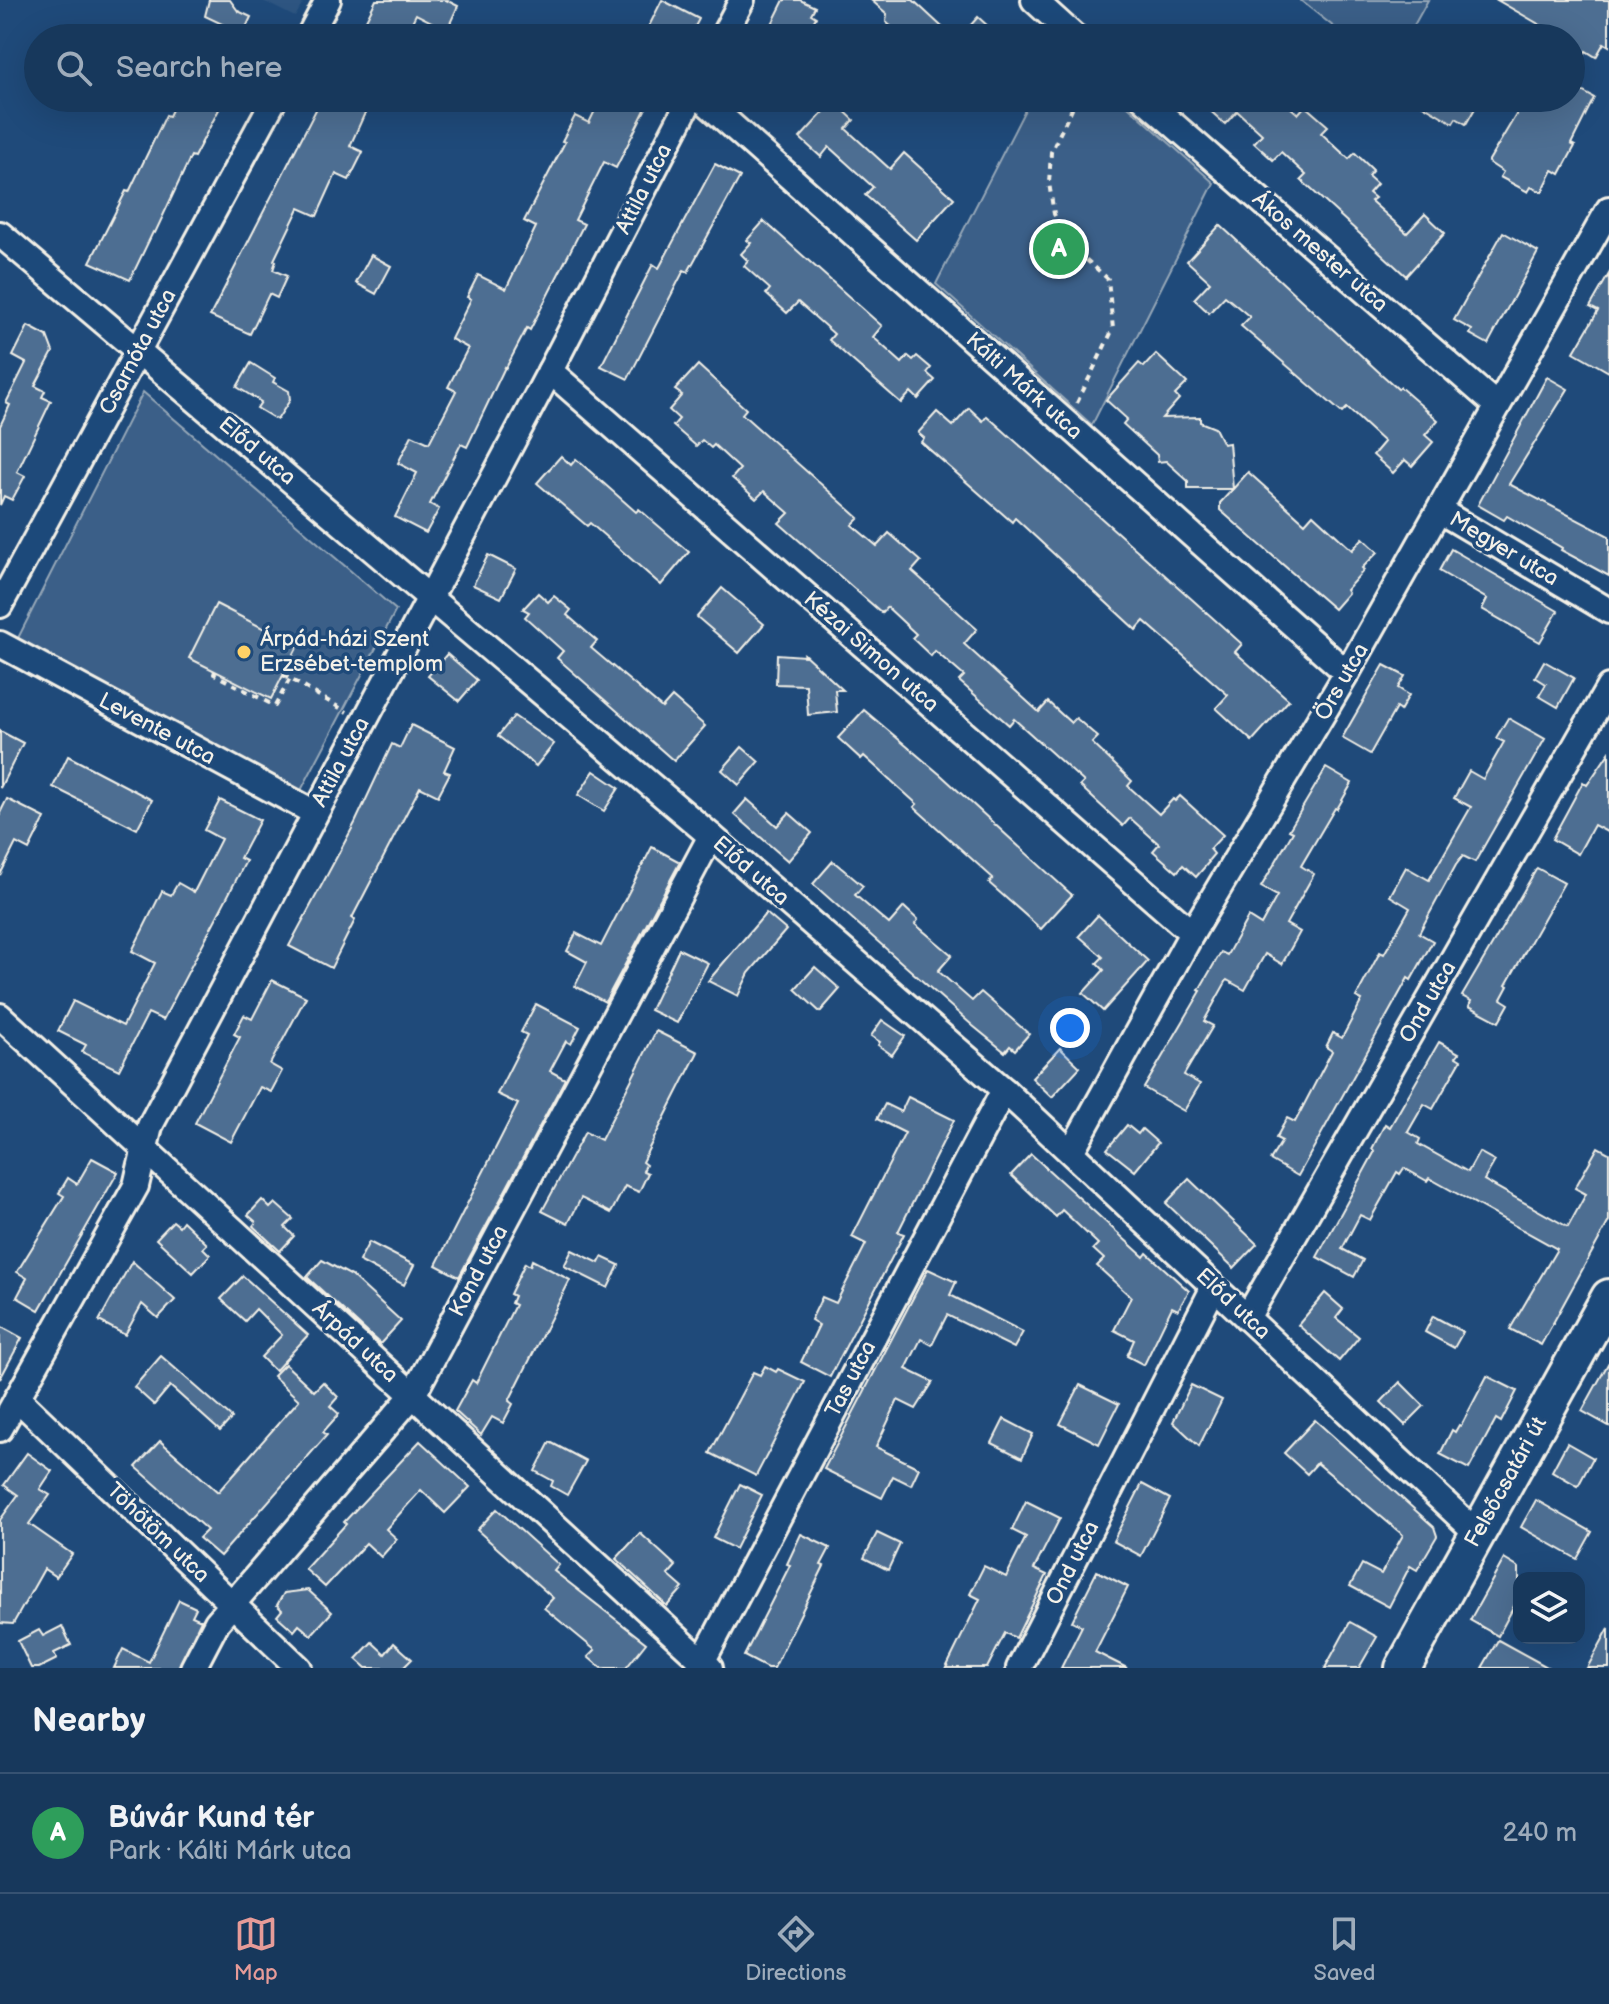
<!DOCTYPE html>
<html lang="en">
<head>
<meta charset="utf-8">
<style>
	:root { --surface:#17385c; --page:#244365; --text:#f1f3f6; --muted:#9eacbb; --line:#365272; --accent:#e69b98 }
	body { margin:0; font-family:"Balsamiq Sans",sans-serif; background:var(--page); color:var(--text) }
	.controls { position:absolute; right:24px; bottom:24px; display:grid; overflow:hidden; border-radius:16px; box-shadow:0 8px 32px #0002 }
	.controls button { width:72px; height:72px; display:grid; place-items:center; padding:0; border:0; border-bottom:2px solid var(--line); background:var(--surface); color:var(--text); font:40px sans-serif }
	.you { position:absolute; left:1070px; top:1028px; width:28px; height:28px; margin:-20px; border:6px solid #fff; border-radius:50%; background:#1a73e8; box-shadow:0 0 0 12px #1a73e833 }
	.badge { display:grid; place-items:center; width:52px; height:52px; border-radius:50%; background:var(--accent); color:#fff; font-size:26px; font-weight:700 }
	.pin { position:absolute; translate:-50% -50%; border:4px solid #fff; box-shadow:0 2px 8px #0006 }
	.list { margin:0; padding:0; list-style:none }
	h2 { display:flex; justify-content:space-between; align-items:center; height:104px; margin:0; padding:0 32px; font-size:34px }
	h2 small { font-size:26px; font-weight:400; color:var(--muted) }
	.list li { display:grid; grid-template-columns:52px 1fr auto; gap:24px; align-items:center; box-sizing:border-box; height:120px; padding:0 32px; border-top:2px solid var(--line) }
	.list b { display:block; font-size:30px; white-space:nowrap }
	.list p { margin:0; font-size:26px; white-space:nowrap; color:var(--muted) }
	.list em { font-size:26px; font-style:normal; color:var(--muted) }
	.icon { flex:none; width:44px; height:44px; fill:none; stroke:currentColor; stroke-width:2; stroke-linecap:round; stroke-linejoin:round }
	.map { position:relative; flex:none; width:1609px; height:1668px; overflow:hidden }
	.search { position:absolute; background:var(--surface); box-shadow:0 8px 32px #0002; left:24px; right:24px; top:24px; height:88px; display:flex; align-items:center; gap:20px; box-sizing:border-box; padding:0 28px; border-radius:44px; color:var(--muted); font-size:30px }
	.sheet { height:224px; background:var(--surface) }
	nav { display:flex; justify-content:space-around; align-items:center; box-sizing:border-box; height:112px; border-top:2px solid var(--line); background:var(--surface); font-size:22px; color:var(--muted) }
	nav a { display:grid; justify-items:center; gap:4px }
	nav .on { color:var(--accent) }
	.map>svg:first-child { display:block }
	.built { fill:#2d5581 }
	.green { fill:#3a5f88; stroke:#97a8b8; stroke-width:2 }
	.building { fill:#4d6e92; stroke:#f4f1e8; stroke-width:2 }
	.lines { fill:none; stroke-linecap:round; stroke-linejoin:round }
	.street-casing { stroke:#f4f1e8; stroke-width:30 }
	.secondary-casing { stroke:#f4f1e8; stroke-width:40 }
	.path { stroke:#f4f1e8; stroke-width:4; stroke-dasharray:6 6; stroke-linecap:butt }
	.street { stroke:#1f4a7a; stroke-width:24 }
	.secondary { stroke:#1f4a7a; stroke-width:34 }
	.poi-dot { fill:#ffd166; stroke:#1f4a7a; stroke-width:3 }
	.labels { text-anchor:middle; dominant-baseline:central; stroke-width:7; stroke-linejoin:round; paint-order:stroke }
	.street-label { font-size:22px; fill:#f4f1e8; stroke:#1f4a7a }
	.poi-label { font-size:22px; fill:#f4f1e8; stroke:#1f4a7a; text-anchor:start }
</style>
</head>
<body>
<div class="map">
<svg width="1609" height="1668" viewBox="0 0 1609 1668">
	<rect width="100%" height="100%" fill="#1f4a7a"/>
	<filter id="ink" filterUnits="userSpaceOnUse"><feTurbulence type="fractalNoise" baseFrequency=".0125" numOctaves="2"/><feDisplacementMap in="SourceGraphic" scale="16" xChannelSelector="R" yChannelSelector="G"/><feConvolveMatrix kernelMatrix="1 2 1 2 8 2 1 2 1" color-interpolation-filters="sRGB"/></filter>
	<g filter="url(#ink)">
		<path class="built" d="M261 0H305L295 17Z"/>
		<g class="green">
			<path d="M1300 0H1428L1407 38H1348Z"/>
			<path d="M1031 98H1119L1214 183 1092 425 936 284Z"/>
			<path d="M143 392 396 610 297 798 16 642Z"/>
		</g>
		<g class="building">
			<path d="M209 0H230L238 11 251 17 243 34 205 16Z"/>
			<path d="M376 0H446L458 6 447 30 416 14 404 38H357Z"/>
			<path d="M662 0 699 19 689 38H663L647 30Z"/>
			<path d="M784 0H800L815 7 811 14 816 17 805 38H765Z"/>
			<path d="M871 0H913L954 38H904L886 22 887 14Z"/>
			<path d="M1497 0H1609V46L1604 43 1596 57 1586 51 1584 55 1571 47V38H1563Z"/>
			<path d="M978 17 1001 38H959Z"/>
			<path d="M1571 85 1594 98 1571 144 1575 146 1560 174 1553 170 1542 192 1531 187 1528 192 1500 177 1503 172 1488 162 1526 98H1571Z"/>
			<path d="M174 98H225L194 157 191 156 155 233 153 232 130 280 90 262 126 191 129 192 166 115 169 116 177 99Z"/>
			<path d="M322 98H357L369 104 350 146 363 152 349 180 336 174 317 216 299 208 274 260 276 261 273 270 287 276 277 298 269 294 250 334 210 316Z"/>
			<path d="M601 98H635L648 104 616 168 604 162 575 220 584 224 530 330 527 328 506 368 505 367 467 447 461 444 430 504 439 509 426 533 395 517 417 473 398 463 412 435 429 443 456 391 448 387 468 348 451 339 471 299 467 297 478 275 506 289 536 227 524 221 565 142 562 141 575 116 589 123Z"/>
			<path d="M1196 98H1280L1298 114 1305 106 1328 126 1321 133 1349 159 1355 153 1373 170 1368 176 1377 184 1369 193 1375 198 1371 201 1407 233 1425 214 1445 233 1406 276 1301 180 1306 175 1281 152 1273 160 1254 143 1262 134 1237 111 1225 124Z"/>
			<path d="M1411 98H1481L1466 124 1456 118 1453 123Z"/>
			<path d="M834 101 854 120 846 129 890 169 904 153 954 198 916 240 865 195 873 187 829 147 821 157 800 138Z"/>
			<path d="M715 164 740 177 688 272 684 270 628 379 601 366 653 264 659 268Z"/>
			<path d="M764 221 882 326 873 337 902 363 908 356 913 360 917 356 931 368 927 373 935 380 918 399 911 392 901 403 829 340 834 334 798 302 787 313 766 294 770 289 744 266 748 261 741 254 751 243 747 240Z"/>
			<path d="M1220 225 1379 372 1398 389 1400 387 1438 420 1425 435 1433 442 1412 466 1405 460 1393 473 1373 455 1384 442 1347 408 1342 413 1241 326 1250 317 1225 296 1209 313 1194 299 1210 282 1187 261Z"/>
			<path d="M1503 232 1538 252 1488 344 1470 334 1472 330 1454 320Z"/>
			<path d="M371 255 391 266 376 294 356 283Z"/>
			<path d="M1609 274V372L1574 352 1598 311 1590 307Z"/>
			<path d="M28 326 47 336 53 352 35 386 45 391 42 397 51 401 17 472 25 476 12 500 4 496 0 505V426L10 405 6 403 26 363 13 356Z"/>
			<path d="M1156 354 1187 383 1175 395 1179 399 1162 418 1200 417V422L1215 428 1223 444 1229 443 1233 489 1248 472 1305 523 1313 514 1352 550 1363 538 1378 552 1362 568 1364 570 1346 590 1348 593 1334 609 1220 510V503L1233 489H1188V481L1166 461 1158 462 1157 455 1123 424 1127 419 1106 400 1139 363 1144 367Z"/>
			<path d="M251 363 275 378 273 382 289 391 290 400 277 420 257 408 261 402 237 387Z"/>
			<path d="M698 365 746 409 742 414 859 518 852 525 877 546 889 533 921 561 912 571 977 629 964 644 1039 712 1048 702 1071 723 1076 718 1098 737 1092 743 1132 781 1128 786 1159 814 1173 799 1175 801 1180 796 1223 835 1210 849 1214 854 1208 861 1209 862 1196 877 1183 865 1177 872 1153 851 1159 844 1130 818 1123 826 1080 786 1084 782 1014 719 1009 725 959 681 964 676 935 651 931 656 912 638 916 634 887 607 882 613 779 523 789 513 764 491 756 499 732 478 740 469 714 445 711 448 702 440 696 446 673 426 679 419 669 410 682 395 675 390Z"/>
			<path d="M1547 377 1568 389 1509 484 1609 536V576L1561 550 1562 548 1507 516 1504 520 1478 505Z"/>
			<path d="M969 408 983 421 987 416 1242 644 1235 652 1289 700 1252 741 1216 708 1228 695 1144 621 1136 630 1015 518 1012 522 921 442 924 438 918 433 937 412 953 426Z"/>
			<path d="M561 456 571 465 576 459 636 512 639 509 689 552 661 585 590 523 587 526 537 483Z"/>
			<path d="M1451 549 1558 611 1540 642 1482 609 1487 599 1439 571Z"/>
			<path d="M488 555 516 569 501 598 473 585Z"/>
			<path d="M722 588 764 624 739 653 697 617Z"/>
			<path d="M538 593 548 602 554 596 571 610 567 615 597 641 591 648 662 708 672 697 705 726 674 761 557 658 563 651 525 617 529 612 523 609Z"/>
			<path d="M216 604 298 646 271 699 189 658Z"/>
			<path d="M803 653 843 690H835L837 712 808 715 806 685 776 684 777 654 804 656Z"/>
			<path d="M447 654 477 680 459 701 428 676Z"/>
			<path d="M1544 661 1574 678 1558 707 1539 696 1546 684 1535 677Z"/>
			<path d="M1384 665 1405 676 1398 688 1409 695 1400 711 1396 708 1370 754 1342 738Z"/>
			<path d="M864 710 942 776 1072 895 1041 929 989 883 993 878 914 807 917 804 864 756 861 759 838 738Z"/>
			<path d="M514 716 554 744 536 766 498 736Z"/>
			<path d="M1508 718 1545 739 1475 862 1463 856 1456 865 1419 933 1433 941 1411 980 1408 978 1298 1176 1270 1160 1282 1141 1276 1138 1287 1118 1295 1122 1332 1051 1326 1047 1333 1033 1342 1038 1362 1000 1356 997 1380 952 1384 954 1410 908 1390 896 1406 867 1429 880 1471 807 1454 798 1469 771 1483 779 1504 742 1496 738Z"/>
			<path d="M411 725 455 747 444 771 450 773 438 796 420 787 352 918 355 920 331 968 289 946 355 823 392 744 400 748Z"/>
			<path d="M0 731 23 743 0 788Z"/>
			<path d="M742 747 759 762 739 785 722 770Z"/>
			<path d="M1609 753V833L1594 825 1578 854 1552 839 1583 782 1587 785Z"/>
			<path d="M68 756 152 800 137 829 53 787Z"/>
			<path d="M1326 768 1352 783 1337 809 1335 808 1301 866 1314 874 1286 924 1300 932 1282 964 1265 954 1245 990 1227 980 1204 1021 1213 1026 1184 1075 1200 1084 1184 1111 1144 1088 1201 991 1199 990 1221 952 1227 955 1248 917 1261 925 1277 896 1261 887 1293 832 1289 830Z"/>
			<path d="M594 771 619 788 604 811 578 795Z"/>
			<path d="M7 799 45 818 29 850 16 843 0 875V813Z"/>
			<path d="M747 799 777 826 789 813 812 833 788 861 734 814Z"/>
			<path d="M220 800 260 820 240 858 246 861 163 1020 148 1013 119 1070 82 1052 86 1045 58 1031 73 1001 123 1026 155 963 132 951 162 891 171 895 178 883 194 892 221 839 204 830Z"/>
			<path d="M652 847 680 862 605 1002 575 986 587 962 567 951 576 933 601 946Z"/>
			<path d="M833 861 863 886 855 895 889 924 904 907 918 920 915 924 952 955 938 971 972 1001 981 992 1029 1034 1015 1050 1010 1046 1005 1052 973 1026 813 884Z"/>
			<path d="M1537 868 1564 883 1506 985 1508 986 1501 999 1509 1004 1499 1022 1469 1006 1471 1001 1462 996Z"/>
			<path d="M766 913 786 930 749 973 738 996 708 981Z"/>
			<path d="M1098 915 1148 961 1103 1011 1083 993 1104 970 1097 963 1103 957 1079 936Z"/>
			<path d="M679 949 708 963 677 1023 650 1010Z"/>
			<path d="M815 967 840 989 820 1012 795 989Z"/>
			<path d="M272 980 306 997 270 1064 282 1071 271 1092 260 1087 231 1142 195 1123 240 1037 234 1034 244 1015 252 1019Z"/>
			<path d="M536 1004 580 1027 571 1044 566 1041 550 1071 565 1079 459 1277 436 1265 518 1104 497 1094 527 1035 521 1032Z"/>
			<path d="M882 1020 905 1036 892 1055 878 1045 880 1042 871 1036Z"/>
			<path d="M656 1031 698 1052 642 1162 646 1165 643 1171 648 1173 639 1192 625 1186 611 1213 581 1198 568 1224 542 1211 585 1132 601 1140Z"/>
			<path d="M1439 1042 1459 1053 1456 1057 1461 1060 1433 1109 1424 1104 1408 1132 1420 1139 1418 1144 1468 1172 1479 1152 1495 1161 1484 1180 1568 1227 1586 1194 1575 1188 1598 1147 1609 1153V1221L1541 1345 1510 1329 1557 1249 1429 1178 1427 1181 1404 1168 1400 1174 1397 1172 1370 1220 1360 1215 1342 1249 1363 1260 1354 1277 1317 1257 1375 1151 1372 1149 1385 1124 1390 1127Z"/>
			<path d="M1060 1048 1080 1067 1052 1097 1032 1078Z"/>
			<path d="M908 1097 954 1120 898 1232 904 1234 830 1377 801 1362 819 1325 811 1320 822 1297 836 1303 866 1244 852 1237 905 1133 877 1119 885 1104 901 1112Z"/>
			<path d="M1127 1125 1138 1134 1142 1129 1158 1143 1135 1171 1107 1149Z"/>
			<path d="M1031 1154 1144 1257 1147 1253 1189 1291 1178 1310 1172 1307 1144 1365 1127 1356 1134 1340 1114 1330 1131 1297 1097 1266 1104 1259 1093 1249 1098 1244 1062 1210 1056 1217 1011 1175Z"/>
			<path d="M92 1158 118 1172 39 1310 17 1297 27 1278 17 1272 64 1196 59 1193 68 1178 77 1184Z"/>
			<path d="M1189 1179 1257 1244 1234 1268 1166 1203Z"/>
			<path d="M262 1200 270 1208 275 1203 293 1219 285 1227 294 1236 280 1251 253 1226 256 1222 248 1215Z"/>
			<path d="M173 1221 179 1226 183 1221 207 1244 203 1248 210 1255 193 1273 156 1239Z"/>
			<path d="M369 1242 414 1265 404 1285 359 1261Z"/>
			<path d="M572 1250 599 1263 602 1257 619 1265 608 1288 564 1266Z"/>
			<path d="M322 1260 352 1276 401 1321 380 1344 307 1277Z"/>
			<path d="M532 1260 570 1280 509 1401 513 1404 503 1423 492 1417 481 1435 455 1411 472 1380 476 1383 515 1305 511 1303 514 1296 510 1294 525 1263 530 1266Z"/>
			<path d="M132 1261 175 1300 158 1318 142 1304 125 1335 99 1321Z"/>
			<path d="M928 1269 956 1282 950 1295 1023 1332 1014 1348 947 1315 932 1345 921 1339 906 1369 933 1382 916 1409 898 1400 876 1447 919 1468 911 1485 893 1476 882 1498 824 1469Z"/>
			<path d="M243 1276 308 1335 275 1371 261 1357 282 1335 256 1309 245 1321 221 1299Z"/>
			<path d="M1325 1293 1343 1309 1336 1318 1359 1337 1339 1361 1298 1325Z"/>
			<path d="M1433 1316 1463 1332 1454 1348 1425 1332Z"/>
			<path d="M0 1326 22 1338 0 1379Z"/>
			<path d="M161 1356 232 1418 220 1431 170 1386 154 1405 134 1387Z"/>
			<path d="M1609 1362V1426L1582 1411Z"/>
			<path d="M285 1364 314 1391 323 1382 338 1397 330 1406 339 1414 323 1432 327 1435 220 1556 199 1538 207 1530 136 1467 160 1441 218 1492 299 1400 273 1376Z"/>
			<path d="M765 1366 776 1372 778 1369 805 1382 756 1476 710 1453 753 1372 760 1375Z"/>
			<path d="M1487 1376 1517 1391 1501 1422 1496 1419 1469 1469 1440 1454 1452 1430 1455 1432 1459 1425 1461 1426Z"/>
			<path d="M1400 1382 1424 1406 1405 1425 1381 1402Z"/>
			<path d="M1080 1385 1119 1404 1099 1444 1060 1424Z"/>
			<path d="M1191 1385 1222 1400 1199 1446 1173 1422Z"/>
			<path d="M1004 1419 1033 1434 1022 1458 992 1443Z"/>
			<path d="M1315 1420 1434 1527 1437 1536 1417 1570 1410 1566 1389 1607 1350 1586 1362 1564 1381 1574 1403 1535 1317 1463 1307 1474 1284 1453Z"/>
			<path d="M420 1441 470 1487 445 1513 421 1490 386 1529 397 1539 381 1557 366 1543 325 1587 305 1569 346 1524 344 1522Z"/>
			<path d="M550 1442 586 1461 567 1495 551 1486 553 1481 535 1471Z"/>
			<path d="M1567 1443 1593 1458 1578 1486 1552 1471Z"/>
			<path d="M27 1453 52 1471 40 1489 50 1495 29 1524 72 1554 56 1577 44 1569 13 1624 0 1623V1520L18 1495 4 1485Z"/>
			<path d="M740 1484 762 1495 735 1549 713 1538Z"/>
			<path d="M1142 1484 1170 1499 1141 1556 1113 1541Z"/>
			<path d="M1536 1500 1592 1532 1577 1559 1521 1527Z"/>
			<path d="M1026 1501 1060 1518 1034 1569 1047 1575 1016 1638 1005 1633 987 1668H946L980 1599 970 1594 984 1566 1006 1577 1026 1537 1012 1530Z"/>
			<path d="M497 1509 559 1565 554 1571 646 1643 626 1668H601L588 1657 595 1650 544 1608 553 1598 477 1530Z"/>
			<path d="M640 1533 676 1566 668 1575 683 1588 667 1606 616 1559Z"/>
			<path d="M877 1533 900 1544 888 1570 864 1558Z"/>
			<path d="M801 1534 830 1548 821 1565 824 1566 774 1668H767L744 1656 790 1565 787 1564Z"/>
			<path d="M1504 1559 1519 1568V1597L1498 1636 1470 1620Z"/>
			<path d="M1097 1571 1128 1587 1095 1652 1127 1668H1061L1082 1626 1072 1621Z"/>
			<path d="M308 1590 332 1612 311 1635 299 1625 294 1631 277 1616 282 1610 277 1605 284 1593Z"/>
			<path d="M179 1600 196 1608 192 1616 201 1620 178 1668H114L123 1649 149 1662Z"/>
			<path d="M1350 1622 1377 1637 1359 1668H1325Z"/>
			<path d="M62 1626 71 1645 54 1653 57 1659 39 1668H31L18 1641 39 1630 43 1636Z"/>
			<path d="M1609 1628V1668H1587Z"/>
			<path d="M1498 1640 1549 1668H1482Z"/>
			<path d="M372 1642 385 1654 394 1643 412 1659 403 1668H366L356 1659Z"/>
		</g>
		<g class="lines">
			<g class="street-casing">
				<g id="street">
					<path d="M1034 0 1076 38"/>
					<path d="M308 38 328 0"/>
					<path d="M722 38 742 0"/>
					<path d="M701 98 1347 673"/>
					<path d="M1143 98 1497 406"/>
					<path d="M0 234 711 836 1004 1090 1478 1534"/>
					<path d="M550 371 1192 933"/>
					<path d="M1440 511 1609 611"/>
					<path d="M0 605 275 98"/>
					<path d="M0 644 315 813"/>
					<path d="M0 1016 710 1668"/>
					<path d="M1071 1152 1192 933 1347 673 1609 209"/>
					<path d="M1247 1318 1609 687"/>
					<path d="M17 1398 299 1668"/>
					<path d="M0 1429 136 1186 150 1126 550 371 691 98"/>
					<path d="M193 1668 217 1622 413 1395 711 836"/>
					<path d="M699 1668 1004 1090"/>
					<path d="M1019 1668 1214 1287"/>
				</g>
			</g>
			<g class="secondary-casing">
				<path id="secondary" d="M1403 1668 1609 1297"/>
			</g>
			<g class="path">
				<path d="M1077 403 1113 329 1108 279 1071 246 1054 214 1049 183 1051 152 1077 98"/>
				<path d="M215 671 214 674 275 706 290 679"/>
				<path d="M283 675 347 712"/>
			</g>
			<use href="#street" class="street"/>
			<use href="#secondary" class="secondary"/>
		</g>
	</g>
	<circle class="poi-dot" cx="244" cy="652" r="8"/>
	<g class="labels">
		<g class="street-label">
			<text transform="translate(644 189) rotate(-63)">Attila utca</text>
			<text transform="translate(1320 252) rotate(41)">Ákos mester utca</text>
			<text transform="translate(138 352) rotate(-62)">Csarnóta utca</text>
			<text transform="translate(1024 386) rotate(42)">Kálti Márk utca</text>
			<text transform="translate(257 451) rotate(40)">Előd utca</text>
			<text transform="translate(1504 549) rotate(31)">Megyer utca</text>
			<text transform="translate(871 652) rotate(41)">Kézai Simon utca</text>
			<text transform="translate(1342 682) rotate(-60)">Örs utca</text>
			<text transform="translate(157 729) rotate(28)">Levente utca</text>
			<text transform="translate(341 762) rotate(-62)">Attila utca</text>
			<text transform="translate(751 871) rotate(41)">Előd utca</text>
			<text transform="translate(1428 1002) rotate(-60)">Ond utca</text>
			<text transform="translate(479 1271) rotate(-62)">Kond utca</text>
			<text transform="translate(1233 1304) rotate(43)">Előd utca</text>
			<text transform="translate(355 1342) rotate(43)">Árpád utca</text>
			<text transform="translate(851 1379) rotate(-62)">Tas utca</text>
			<text transform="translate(1506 1482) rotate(-61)">Felsőcsatári út</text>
			<text transform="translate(158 1533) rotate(44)">Töhötöm utca</text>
			<text transform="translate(1073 1563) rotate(-63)">Ond utca</text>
		</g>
		<g class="poi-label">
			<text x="260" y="639">Árpád-házi Szent<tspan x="260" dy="25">Erzsébet-templom</tspan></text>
		</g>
	</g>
</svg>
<div class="controls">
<button><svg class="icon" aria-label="layers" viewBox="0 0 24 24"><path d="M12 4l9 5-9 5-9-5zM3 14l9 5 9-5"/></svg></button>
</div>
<div class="you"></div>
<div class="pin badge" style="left:1059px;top:249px;background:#2e9e5b">A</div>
<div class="search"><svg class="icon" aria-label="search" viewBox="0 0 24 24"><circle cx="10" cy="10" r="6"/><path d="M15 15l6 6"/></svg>Search here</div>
</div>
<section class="sheet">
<h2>Nearby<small></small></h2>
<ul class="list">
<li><span class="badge" style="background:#2e9e5b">A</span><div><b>Búvár Kund tér</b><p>Park · Kálti Márk utca</p></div><em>240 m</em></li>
</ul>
</section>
<nav>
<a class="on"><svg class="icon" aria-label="map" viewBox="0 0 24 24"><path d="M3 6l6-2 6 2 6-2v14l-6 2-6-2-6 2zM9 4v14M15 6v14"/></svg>Map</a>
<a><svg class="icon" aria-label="directions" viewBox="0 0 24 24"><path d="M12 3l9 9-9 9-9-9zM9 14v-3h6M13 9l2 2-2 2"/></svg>Directions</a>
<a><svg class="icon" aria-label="saved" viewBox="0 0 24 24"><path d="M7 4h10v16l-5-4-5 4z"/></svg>Saved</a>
</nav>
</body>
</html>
